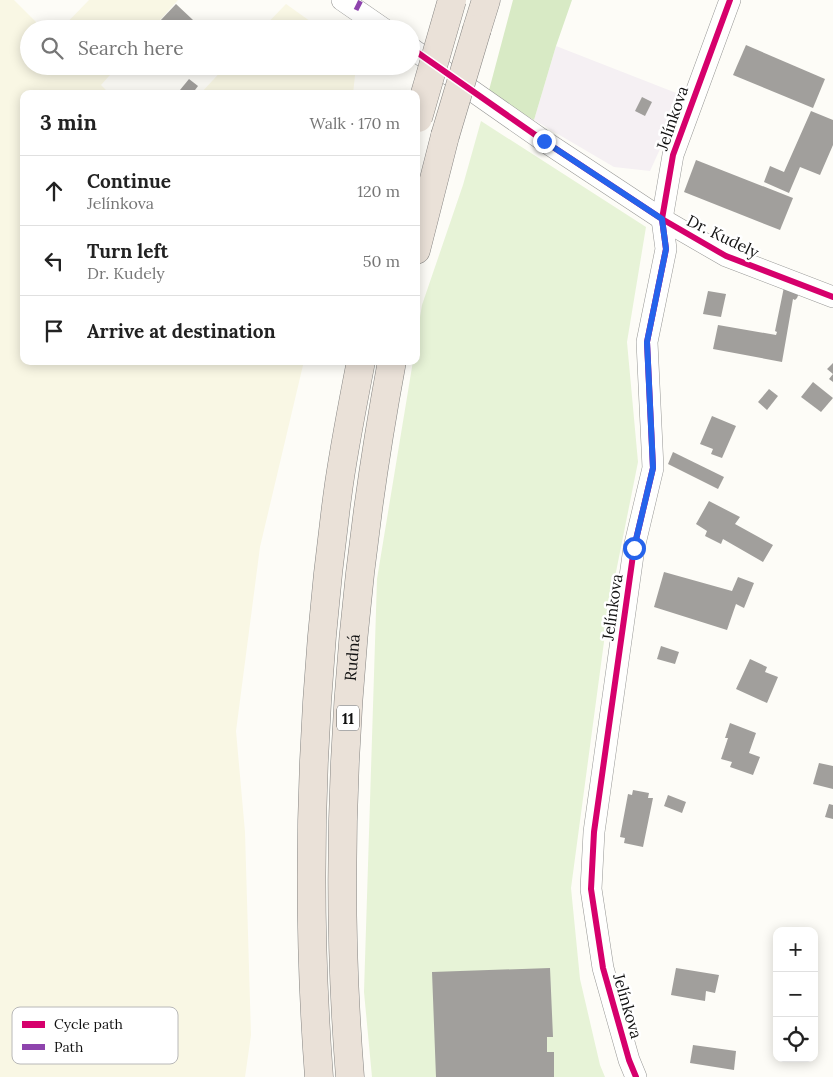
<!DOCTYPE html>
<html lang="en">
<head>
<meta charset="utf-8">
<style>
	:root { --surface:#fff; --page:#f6f6f6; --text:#222; --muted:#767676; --line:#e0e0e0 }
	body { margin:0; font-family:Lora,serif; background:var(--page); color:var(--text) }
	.controls { position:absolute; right:15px; bottom:15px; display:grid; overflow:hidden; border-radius:10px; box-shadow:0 2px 12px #0003 }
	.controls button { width:45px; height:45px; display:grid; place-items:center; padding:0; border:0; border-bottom:1px solid var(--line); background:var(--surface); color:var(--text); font:25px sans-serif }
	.stop { position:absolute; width:15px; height:15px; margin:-11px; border:4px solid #2563eb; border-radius:50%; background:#fff }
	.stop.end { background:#2563eb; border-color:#fff; box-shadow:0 1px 5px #0008 }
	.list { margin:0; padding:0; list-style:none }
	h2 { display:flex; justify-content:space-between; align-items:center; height:65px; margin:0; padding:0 20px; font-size:21px }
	h2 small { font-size:16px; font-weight:400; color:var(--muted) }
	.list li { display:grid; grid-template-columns:32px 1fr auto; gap:15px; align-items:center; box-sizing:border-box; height:70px; padding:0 20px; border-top:1px solid var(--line) }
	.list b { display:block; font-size:19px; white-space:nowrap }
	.list p { margin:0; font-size:16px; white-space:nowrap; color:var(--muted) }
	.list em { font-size:16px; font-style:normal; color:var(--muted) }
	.icon { flex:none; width:28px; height:28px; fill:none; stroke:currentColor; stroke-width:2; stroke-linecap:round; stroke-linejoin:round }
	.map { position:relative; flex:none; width:833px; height:1077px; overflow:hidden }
	.search { position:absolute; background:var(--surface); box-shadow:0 2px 12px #0003; left:20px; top:20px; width:400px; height:55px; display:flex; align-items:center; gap:12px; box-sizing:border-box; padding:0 18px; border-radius:28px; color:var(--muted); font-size:19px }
	.panel { position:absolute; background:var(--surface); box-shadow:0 2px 12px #0003; left:20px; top:90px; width:400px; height:275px; border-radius:10px }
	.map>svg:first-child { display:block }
	.industrial { fill:#f5f0f3 }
	.farmland { fill:#f9f7e4 }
	.green { fill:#e7f3d7 }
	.forest { fill:#d8eac5 }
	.building { fill:#a19f9c }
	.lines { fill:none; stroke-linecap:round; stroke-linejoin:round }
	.street-casing { stroke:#979795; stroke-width:22 }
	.highway-casing { stroke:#858482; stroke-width:29 }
	.street { stroke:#fffffe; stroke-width:21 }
	.highway { stroke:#eae1d8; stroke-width:28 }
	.highway-bridge-casing { stroke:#858482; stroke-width:29; stroke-linecap:butt }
	.highway-bridge { stroke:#eae1d8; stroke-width:28 }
	.quiet { stroke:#8e44ad; stroke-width:5; stroke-dasharray:10 5; stroke-linecap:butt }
	.cycleway-casing { stroke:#fff; stroke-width:9 }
	.cycleway { stroke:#d6006c; stroke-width:6 }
	.route { stroke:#2563eb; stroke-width:6 }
	.labels { text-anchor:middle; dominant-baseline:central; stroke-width:5; stroke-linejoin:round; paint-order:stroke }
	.shield { fill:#fff; stroke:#585858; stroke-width:1 }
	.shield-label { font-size:15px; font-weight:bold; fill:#111 }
	.street-label { font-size:16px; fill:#111; stroke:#fff }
	.key { fill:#fff; stroke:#b8b8b8; stroke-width:1 }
	.key-label { font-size:14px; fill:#111 }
</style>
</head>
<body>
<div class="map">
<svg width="833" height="1077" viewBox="0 0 833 1077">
	<rect width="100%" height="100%" fill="#fdfcf7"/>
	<path class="industrial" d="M556 46 684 96 650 171 614 167 534 120Z"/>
	<g class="farmland">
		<path d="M0 0H14L43 29H29V66H118L101 85 110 94H24V361H304L260 547 236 731 245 832 251 1035 245 1077H0Z"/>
		<path d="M89 0H178L152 29H61Z"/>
		<path d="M286 4 321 29H262Z"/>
		<path d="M226 66H356L353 94H200Z"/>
	</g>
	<path class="green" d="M481 121 646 227 627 342 638 462 608 612 571 888 580 979 600 1065 605 1077H372L364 992 377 579 413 361H416V341L422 305 463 185Z"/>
	<path class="forest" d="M513 0H572L556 46 534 120 488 94Z"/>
	<g class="building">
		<path d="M176 4 193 20 184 29H168L160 21Z"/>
		<path d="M746 45 825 79 813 108 733 75Z"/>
		<path d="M189 79 198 86 192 94H184L180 90Z"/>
		<path d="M642 97 652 102 645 116 635 111Z"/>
		<path d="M811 111 833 120V145L820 175 800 167 789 193 764 182 770 166 784 172Z"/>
		<path d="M696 160 793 198 780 230 684 192Z"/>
		<path d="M784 287 799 293 797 298 795 300 793 299 782 362 713 349 718 325 776 335 777 332 775 331Z"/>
		<path d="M708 291 726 294 721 317 703 314Z"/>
		<path d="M833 363V382L829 379 833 374 827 369Z"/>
		<path d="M813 382 833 398 821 412 801 397Z"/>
		<path d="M769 389 778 396 767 410 758 402Z"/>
		<path d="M712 416 736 426 722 458 711 454 713 449 700 444Z"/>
		<path d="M673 452 724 477 718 489 668 464Z"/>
		<path d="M709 501 740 517 735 524 773 545 763 562 723 539 721 544 705 536 707 531 696 524Z"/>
		<path d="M664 572 732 591 738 577 754 583 744 608 736 604 727 630 654 607Z"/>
		<path d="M661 646 679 652 675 664 657 659Z"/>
		<path d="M750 659 767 667 765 672 778 677 767 703 736 689Z"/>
		<path d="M730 723 756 733 749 753 760 757 753 775 730 767 732 762 721 759 728 738H725Z"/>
		<path d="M819 763 833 766V789L813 784Z"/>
		<path d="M633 790 649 793 648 798H653L643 847 624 843 625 838 620 837 628 794 632 795Z"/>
		<path d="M668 795 686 802 682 813 664 806Z"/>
		<path d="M829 804 833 805V819L825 817Z"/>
		<path d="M550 968 553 1037H547V1052H554V1077H436L432 972Z"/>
		<path d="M676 968 719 975 715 993 706 991 705 1001 671 995Z"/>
		<path d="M693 1045 736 1051 734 1070 690 1063Z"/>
	</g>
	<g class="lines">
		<g class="street-casing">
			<g id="street">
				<path d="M342 0 384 29"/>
				<path d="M411 48 544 141 662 219 726 256 833 297"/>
				<path d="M636 1077 629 1060 603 968 591 889 594 832 634 548 653 468 647 342 666 249 662 219 673 155 730 0"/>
			</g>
		</g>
		<g class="highway-casing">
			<g id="highway">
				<path d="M477 29 486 0"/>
				<path d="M416 250 445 136"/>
				<path d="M319 1077C304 879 312 680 339 484 345 443 353 402 361 361"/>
				<path id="s1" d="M350 1077C331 838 348 597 392 361"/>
			</g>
		</g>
		<use href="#street" class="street"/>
		<use href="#highway" class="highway"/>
		<g class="highway-bridge-casing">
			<g id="highway-bridge">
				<path d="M418 118 452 0"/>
				<path d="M445 136 477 29"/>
			</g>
		</g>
		<use href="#highway-bridge" class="highway-bridge"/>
		<path class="quiet" d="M356 10 361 0"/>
		<g class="cycleway-casing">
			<g id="cycleway">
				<path d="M411 48 544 141 662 219 726 256 833 297"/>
				<path d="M636 1077 629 1060 603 968 591 889 594 832 634 548 653 468 647 342 666 249 662 219 673 155 730 0"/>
			</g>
		</g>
		<use href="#cycleway" class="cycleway"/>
	</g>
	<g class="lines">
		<path class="route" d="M544 141 662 219 666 249 647 342 653 468 634 548"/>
	</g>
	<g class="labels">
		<rect class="shield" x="337" y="705.5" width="22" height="25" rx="4"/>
		<g class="shield-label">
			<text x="348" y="718">11</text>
		</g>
		<g class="street-label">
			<text transform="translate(672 118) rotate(-71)">Jelínkova</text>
			<text transform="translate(723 236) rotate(26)">Dr. Kudely</text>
			<text transform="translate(612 607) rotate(-82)">Jelínkova</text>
			<text stroke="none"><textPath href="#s1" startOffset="420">Rudná</textPath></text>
			<text transform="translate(628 1006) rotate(74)">Jelínkova</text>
		</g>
	</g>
	<rect x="12" y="1007" width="166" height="57" rx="8" class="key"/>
	<rect x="22" y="1021" width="23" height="7" fill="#d6006c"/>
	<rect x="22" y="1044" width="23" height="6" fill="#8e44ad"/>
	<g class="key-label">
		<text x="54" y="1029">Cycle path</text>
		<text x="54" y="1052">Path</text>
	</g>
</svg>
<div class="controls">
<button>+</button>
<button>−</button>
<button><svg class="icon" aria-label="locate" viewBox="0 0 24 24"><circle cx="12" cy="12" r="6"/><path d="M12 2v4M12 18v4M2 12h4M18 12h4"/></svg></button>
</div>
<div class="stop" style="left:634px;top:548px"></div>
<div class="stop end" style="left:544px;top:141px"></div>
<div class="search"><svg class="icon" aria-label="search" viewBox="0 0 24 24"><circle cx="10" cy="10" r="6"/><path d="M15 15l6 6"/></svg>Search here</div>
<section class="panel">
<h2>3 min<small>Walk · 170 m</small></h2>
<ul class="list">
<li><svg class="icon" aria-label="ahead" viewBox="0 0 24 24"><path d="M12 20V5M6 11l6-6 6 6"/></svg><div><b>Continue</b><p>Jelínkova</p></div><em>120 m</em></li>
<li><svg class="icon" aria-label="left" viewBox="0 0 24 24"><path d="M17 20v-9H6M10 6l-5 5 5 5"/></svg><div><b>Turn left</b><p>Dr. Kudely</p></div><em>50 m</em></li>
<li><svg class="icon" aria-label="arrive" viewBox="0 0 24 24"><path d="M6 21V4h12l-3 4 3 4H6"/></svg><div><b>Arrive at destination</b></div></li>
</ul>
</section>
</div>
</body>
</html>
